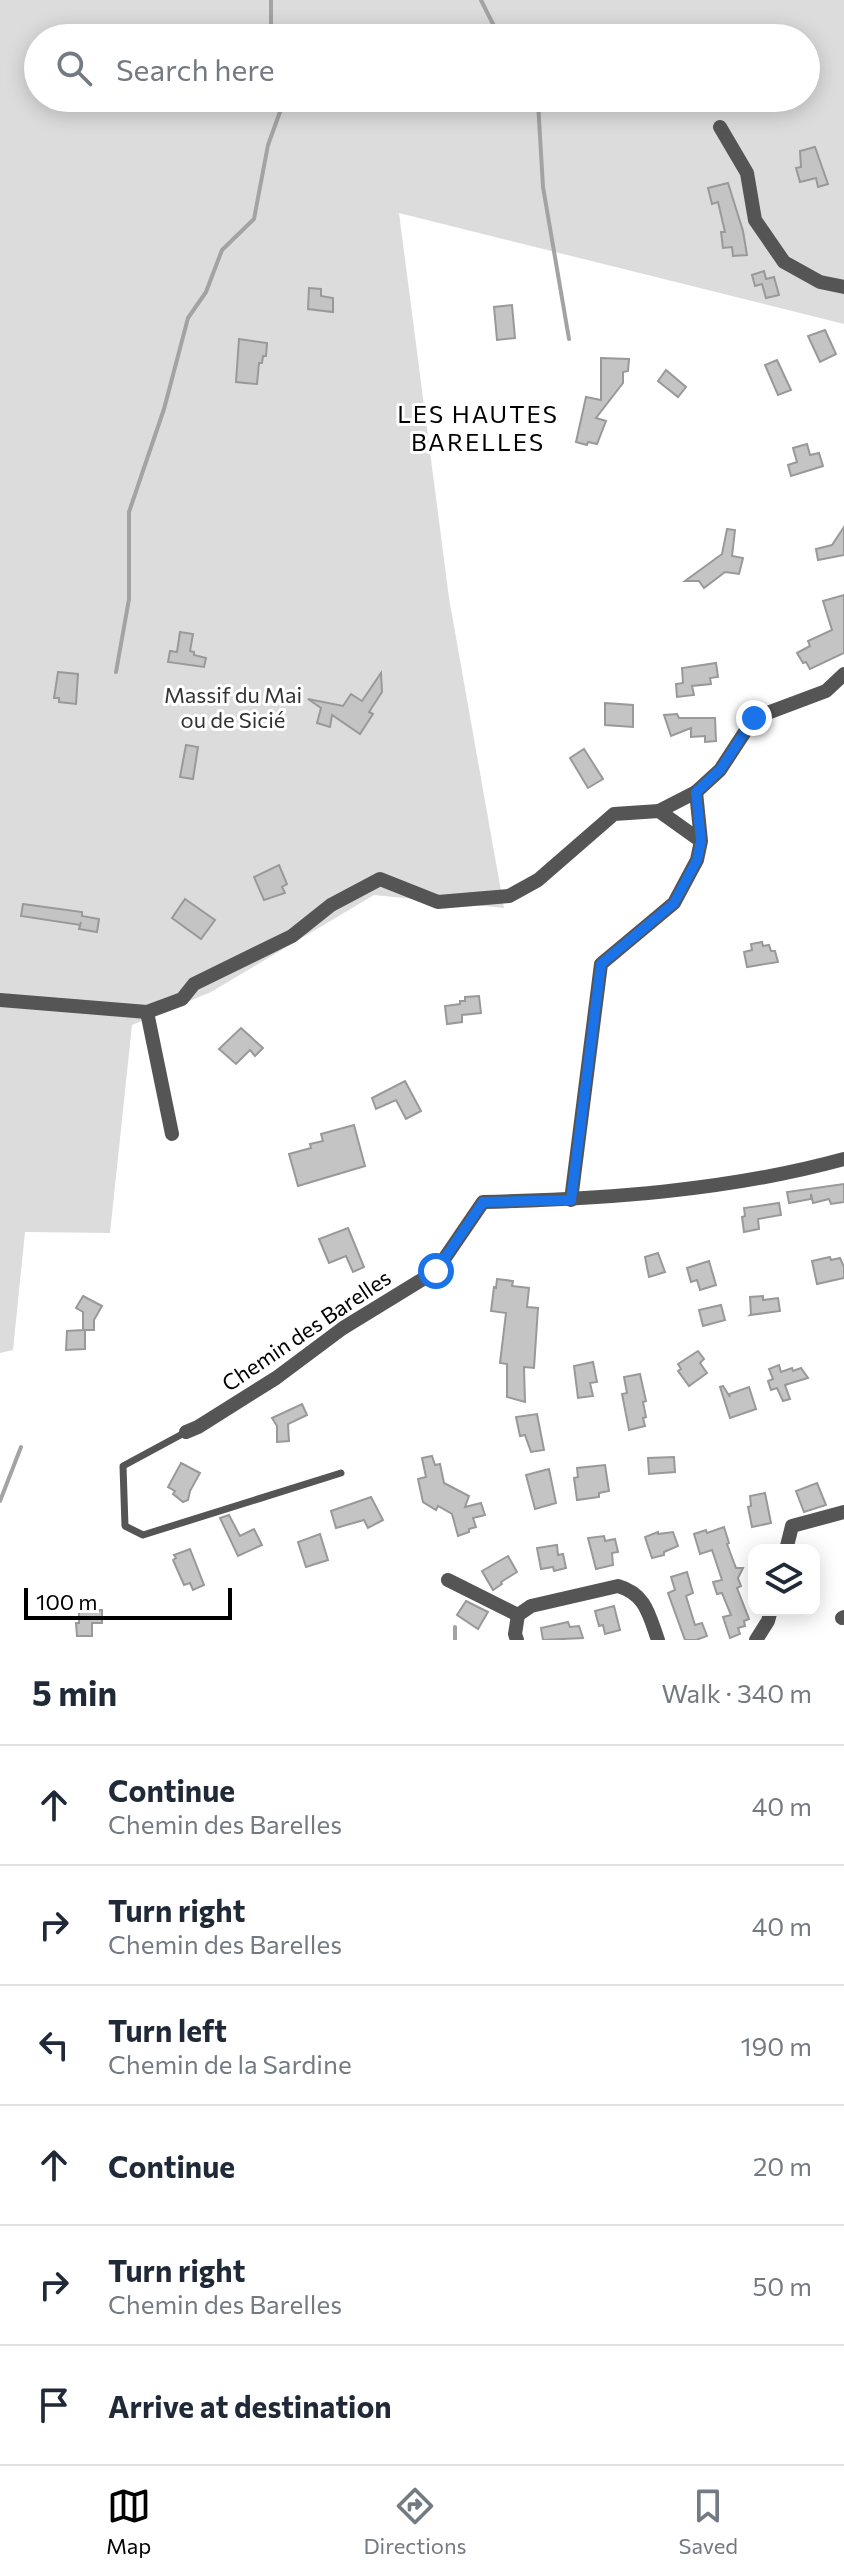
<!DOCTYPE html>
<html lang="en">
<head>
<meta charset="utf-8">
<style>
	:root { --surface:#fff; --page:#f2f2f3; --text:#1f2937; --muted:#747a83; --line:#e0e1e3; --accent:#000 }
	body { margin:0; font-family:Commissioner,sans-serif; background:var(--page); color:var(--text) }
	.controls { position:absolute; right:24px; bottom:24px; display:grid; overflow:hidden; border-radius:16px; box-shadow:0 4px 20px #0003 }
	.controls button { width:72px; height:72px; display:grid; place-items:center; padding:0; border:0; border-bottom:2px solid var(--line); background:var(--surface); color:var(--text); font:40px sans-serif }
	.scale { position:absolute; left:24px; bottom:20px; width:208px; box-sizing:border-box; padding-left:8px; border:4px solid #000; border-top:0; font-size:22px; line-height:28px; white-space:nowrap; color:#000; -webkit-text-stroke:6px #fff; paint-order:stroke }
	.stop { position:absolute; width:24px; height:24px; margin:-18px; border:6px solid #1a73e8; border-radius:50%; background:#fff }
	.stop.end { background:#1a73e8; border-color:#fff; box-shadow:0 2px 8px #0008 }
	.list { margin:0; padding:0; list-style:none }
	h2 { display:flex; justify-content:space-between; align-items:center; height:104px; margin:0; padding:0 32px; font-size:34px }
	h2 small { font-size:26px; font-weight:400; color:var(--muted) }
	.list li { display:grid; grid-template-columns:52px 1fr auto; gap:24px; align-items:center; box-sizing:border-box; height:120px; padding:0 32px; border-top:2px solid var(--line) }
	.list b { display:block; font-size:30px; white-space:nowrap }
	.list p { margin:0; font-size:26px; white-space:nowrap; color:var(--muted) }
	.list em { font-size:26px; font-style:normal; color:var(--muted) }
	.icon { flex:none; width:44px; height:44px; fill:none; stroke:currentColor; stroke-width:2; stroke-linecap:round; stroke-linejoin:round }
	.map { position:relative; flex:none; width:844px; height:1640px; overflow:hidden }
	.search { position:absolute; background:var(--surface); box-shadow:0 4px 20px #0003; left:24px; right:24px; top:24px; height:88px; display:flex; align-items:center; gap:20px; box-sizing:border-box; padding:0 28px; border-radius:44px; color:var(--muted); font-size:30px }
	.sheet { height:824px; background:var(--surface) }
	nav { display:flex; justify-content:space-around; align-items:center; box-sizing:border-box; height:112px; border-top:2px solid var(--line); background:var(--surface); font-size:22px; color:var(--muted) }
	nav a { display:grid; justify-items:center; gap:4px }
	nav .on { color:var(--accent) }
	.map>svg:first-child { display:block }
	.green { fill:#dcdcdc; fill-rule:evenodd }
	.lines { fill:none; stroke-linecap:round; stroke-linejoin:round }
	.stream { stroke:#a3a3a3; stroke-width:4 }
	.building { fill:#c4c4c4; stroke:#999; stroke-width:2 }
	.service { stroke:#555; stroke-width:7 }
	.minor { stroke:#555; stroke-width:14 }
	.route { stroke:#1a73e8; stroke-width:10 }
	.labels { text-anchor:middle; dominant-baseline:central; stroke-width:6; stroke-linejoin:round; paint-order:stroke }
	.park-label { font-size:22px; fill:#333; stroke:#fff }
	.street-label { font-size:22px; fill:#000; stroke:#fff }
	.neighbourhood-label { font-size:24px; letter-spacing:2px; fill:#000; stroke:#fff }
</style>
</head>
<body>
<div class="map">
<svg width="844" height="1640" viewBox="0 0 844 1640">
	<rect width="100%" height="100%" fill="#fff"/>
	<path class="green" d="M0 0H844V324L399 213 449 598 504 908 374 895 211 992 132 1025 110 1233 25 1232 13 1350 0 1353ZM38 38H806V98H38Z"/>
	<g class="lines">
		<g class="stream">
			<path d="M481 0 500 38"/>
			<path d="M271 38V0"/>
			<path d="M535 98 538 102 543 187 569 339"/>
			<path d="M116 672 129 599V512L164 409 188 318 206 292 222 250 254 219 268 145 285 98"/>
			<path d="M0 1501 21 1447"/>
			<path d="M455 1627V1640"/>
		</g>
	</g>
	<g class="building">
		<path d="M815 147 828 184 818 187 816 178 800 182 796 168 801 167 800 151Z"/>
		<path d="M728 183 743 231 747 255 733 256 732 247 723 248 721 232H725L718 202 712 204 708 188Z"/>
		<path d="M764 271 766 279 774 277 779 295 766 298 762 284 755 286 752 275Z"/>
		<path d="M309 288 321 289V296L333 298V312L308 309Z"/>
		<path d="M512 305 515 338 497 340 494 307Z"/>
		<path d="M825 330 836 354 820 362 808 336Z"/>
		<path d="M239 339 267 343 266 356H263L262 363H259L257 384 236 382Z"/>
		<path d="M601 358 629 359 628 371 623 372V383L596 418 606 421 597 444 588 442 587 445 576 442 586 397 601 400Z"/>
		<path d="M777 360 791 390 778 395 765 365Z"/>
		<path d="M666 370 686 387 678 397 658 381Z"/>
		<path d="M807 444 810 455 819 453 823 466 791 476 788 465 797 462 793 448Z"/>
		<path d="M844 527V555L818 560 816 549 832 545Z"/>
		<path d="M727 529 735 530 732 556 743 558 739 574 725 572 704 588 699 581H685L722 554Z"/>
		<path d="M844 595V653L810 669 806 662 803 663 797 653 810 646 808 641 832 630 823 601Z"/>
		<path d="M180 632 193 634 190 651 194 652V655L206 658 204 667 168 662 170 651 177 652Z"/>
		<path d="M716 663 718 677 710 678 711 684 692 686 694 695 677 697 676 684 683 683 682 668Z"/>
		<path d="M58 672 78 674 76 704 59 702V698H54Z"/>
		<path d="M381 673 382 692 369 712 373 714 360 734 332 715 330 727 317 723 321 708 308 699 343 706 351 694 362 701Z"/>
		<path d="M605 703 633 705V727L605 725Z"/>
		<path d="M677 714 679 718H715L716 741 705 742V736L691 737V728L671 736 664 715Z"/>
		<path d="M186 745 198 747 193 779 180 777Z"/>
		<path d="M584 749 603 779 588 788 570 758Z"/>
		<path d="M279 865 287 884 282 887 285 893 264 900 254 877Z"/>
		<path d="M185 899 215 920 201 939 172 918Z"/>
		<path d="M23 904 82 912V916L99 919 97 932 79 929 81 922 80 925 21 916Z"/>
		<path d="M762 942 763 946 769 945 771 951H775L778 962 747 967 744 952 752 950 751 944Z"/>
		<path d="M479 996 481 1013 462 1015V1022L447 1024 445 1006 460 1004V1001H465V997Z"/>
		<path d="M241 1028 263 1048 255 1056 250 1050 236 1064 219 1049Z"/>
		<path d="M405 1081 421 1111 406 1119 396 1100 376 1109 372 1098Z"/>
		<path d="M354 1125 365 1166 298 1186 289 1154 311 1148 310 1144 323 1141 321 1134Z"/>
		<path d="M844 1184V1202L831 1204 829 1199 813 1203 811 1194V1199L789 1203 787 1192Z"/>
		<path d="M779 1203 781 1215 758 1219 759 1229 744 1232 742 1217 745 1216 744 1208Z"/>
		<path d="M348 1228 364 1267 353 1272 346 1256 329 1263 319 1239Z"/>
		<path d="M658 1253 665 1272 649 1277 645 1257Z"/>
		<path d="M830 1257 831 1260 840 1258 844 1267V1278L817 1284 812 1261Z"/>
		<path d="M709 1261 716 1285 700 1290 697 1280 691 1282 687 1268Z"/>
		<path d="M497 1279 513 1281 512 1286 529 1288 527 1307 538 1308 534 1368 524 1367 525 1402 507 1397V1364L500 1363 506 1313 491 1311 494 1287 496 1288Z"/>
		<path d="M83 1296 102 1306 94 1320V1330H85V1349L66 1350 67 1331 83 1330V1312L76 1308Z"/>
		<path d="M763 1296V1300L778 1298 780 1311 750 1315 751 1314 750 1297Z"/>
		<path d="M721 1305 725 1320 703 1326 699 1310Z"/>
		<path d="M698 1351 704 1359 700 1363 707 1373 689 1386 678 1371 681 1369 678 1364Z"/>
		<path d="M593 1362 597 1382 590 1383 593 1396 578 1398 574 1366Z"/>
		<path d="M779 1365 781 1372 792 1368 793 1371 801 1368 808 1378 785 1385 790 1399 783 1401 777 1388 771 1390 768 1381 773 1379 769 1369Z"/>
		<path d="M640 1374 646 1401 643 1402 646 1417 643 1418 645 1426 629 1430 622 1394 627 1393 624 1377Z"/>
		<path d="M723 1386 730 1397 729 1394 749 1387 756 1409 730 1418 720 1387Z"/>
		<path d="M302 1404 307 1415 288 1424 289 1441 277 1442V1426L272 1418Z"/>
		<path d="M537 1414 544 1450 531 1452 525 1435 520 1436 516 1417Z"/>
		<path d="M432 1456 435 1465 440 1464 444 1483 469 1496 465 1507 481 1503 485 1515 473 1518 476 1527 469 1529V1532L458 1536 452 1514 438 1506 436 1510 423 1502 418 1479 426 1477 422 1458Z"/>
		<path d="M674 1457 675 1472 649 1474 648 1458Z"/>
		<path d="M181 1463 200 1473 190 1491 188 1500 183 1502 173 1494 175 1491 168 1487Z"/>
		<path d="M605 1465 609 1491 599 1493V1497L577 1500 574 1478 578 1477 577 1468Z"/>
		<path d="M549 1469 556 1503 535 1509 526 1475Z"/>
		<path d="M817 1483 826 1505 804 1512 796 1491Z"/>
		<path d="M765 1493 771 1523 752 1527 748 1507 751 1506 750 1496Z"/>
		<path d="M371 1497 383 1520 368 1528 364 1520 336 1528 331 1511Z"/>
		<path d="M229 1515 240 1536 254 1529 262 1545 238 1556 220 1518Z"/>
		<path d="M724 1527 729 1543 727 1544 736 1568H743L738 1578 741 1586 737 1588 749 1619 744 1621 745 1626 738 1628 740 1634 730 1638 723 1617 731 1615 722 1593 717 1594 713 1582 722 1580 712 1550 700 1554 694 1534 706 1530 707 1533Z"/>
		<path d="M658 1532V1534L673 1532 678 1546 664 1552V1555L652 1558 645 1537Z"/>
		<path d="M320 1534 328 1560 306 1567 298 1542Z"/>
		<path d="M604 1536 605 1541 615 1539 618 1552 612 1553 613 1565 596 1569 588 1538Z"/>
		<path d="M557 1545 558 1555 563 1554 566 1568 554 1571 553 1567 541 1569 537 1548Z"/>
		<path d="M190 1549 204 1585 193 1590 190 1583 184 1585 173 1560 176 1558 174 1555Z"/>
		<path d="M508 1556 517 1572 501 1582 502 1584 493 1590 482 1571Z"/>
		<path d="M687 1572 693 1593 686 1596 695 1625 702 1623 707 1636 696 1640H685L668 1593 675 1590 671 1577Z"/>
		<path d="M466 1601 488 1612 478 1629 457 1615Z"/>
		<path d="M614 1606 620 1630 605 1634 603 1625 599 1626 595 1611Z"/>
		<path d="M102 1610V1623H92V1636H77L76 1623H79V1611Z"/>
		<path d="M568 1622 570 1627 579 1626 583 1638 543 1640 541 1628Z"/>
	</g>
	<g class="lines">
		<path class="service" d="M186 1432 123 1466 125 1526 143 1535 341 1473"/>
		<g class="minor">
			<path d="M720 127 747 173 755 220 784 262 820 282 844 287"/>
			<path d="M696 792 720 770 754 718 826 691 844 674"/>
			<path d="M0 1000 147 1012 182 999 194 984 292 936 331 905 380 879 438 902 509 896 538 880 614 814 659 811"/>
			<path d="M147 1012 172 1134"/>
			<path d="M571 1200 601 964 674 903 697 860 701 841 696 792 659 811 701 841"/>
			<path d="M186 1432 198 1427 276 1378 343 1328 436 1271 483 1202C604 1199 727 1191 844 1159"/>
			<path d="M786 1550 792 1526 844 1512"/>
			<path d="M448 1580 518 1615"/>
			<path d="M842 1618 844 1617"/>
			<path d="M517 1640 515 1634 518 1615 531 1606 618 1586C646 1594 649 1615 658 1640"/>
			<path d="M756 1640 768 1621 771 1610"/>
		</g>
	</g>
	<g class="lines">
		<path class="route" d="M436 1271 483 1202 571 1200 601 964 674 903 697 860 701 841 696 792 720 770 754 718"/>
	</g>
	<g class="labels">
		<g class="park-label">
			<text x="233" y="694">Massif du Mai<tspan x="233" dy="25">ou de Sicié</tspan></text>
		</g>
		<g class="street-label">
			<text transform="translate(306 1330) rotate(-34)">Chemin des Barelles</text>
		</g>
		<g class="neighbourhood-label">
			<text x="478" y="413">LES HAUTES<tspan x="478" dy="28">BARELLES</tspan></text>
		</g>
	</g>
</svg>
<div class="controls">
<button><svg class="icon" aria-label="layers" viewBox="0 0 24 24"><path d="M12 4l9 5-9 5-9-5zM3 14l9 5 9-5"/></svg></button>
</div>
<div class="scale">100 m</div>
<div class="stop" style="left:436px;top:1271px"></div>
<div class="stop end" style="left:754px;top:718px"></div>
<div class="search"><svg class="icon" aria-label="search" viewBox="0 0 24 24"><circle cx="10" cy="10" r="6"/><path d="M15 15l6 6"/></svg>Search here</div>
</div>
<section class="sheet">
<h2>5 min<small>Walk · 340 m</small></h2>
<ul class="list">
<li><svg class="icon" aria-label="ahead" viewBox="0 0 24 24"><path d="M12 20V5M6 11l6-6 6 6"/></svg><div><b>Continue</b><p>Chemin des Barelles</p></div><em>40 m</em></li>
<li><svg class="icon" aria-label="right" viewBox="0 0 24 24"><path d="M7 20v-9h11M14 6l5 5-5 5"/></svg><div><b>Turn right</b><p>Chemin des Barelles</p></div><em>40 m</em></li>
<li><svg class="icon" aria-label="left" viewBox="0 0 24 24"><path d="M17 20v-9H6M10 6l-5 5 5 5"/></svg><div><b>Turn left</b><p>Chemin de la Sardine</p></div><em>190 m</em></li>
<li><svg class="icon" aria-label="ahead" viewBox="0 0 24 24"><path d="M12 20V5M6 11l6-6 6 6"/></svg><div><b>Continue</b></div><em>20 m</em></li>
<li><svg class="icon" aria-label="right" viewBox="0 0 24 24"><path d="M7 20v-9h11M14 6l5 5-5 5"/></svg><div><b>Turn right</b><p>Chemin des Barelles</p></div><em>50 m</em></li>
<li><svg class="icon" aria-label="arrive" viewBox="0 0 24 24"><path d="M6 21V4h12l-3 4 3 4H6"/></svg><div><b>Arrive at destination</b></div></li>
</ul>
</section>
<nav>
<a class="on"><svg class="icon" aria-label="map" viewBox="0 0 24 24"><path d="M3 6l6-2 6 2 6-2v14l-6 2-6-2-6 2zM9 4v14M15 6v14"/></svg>Map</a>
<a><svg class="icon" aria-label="directions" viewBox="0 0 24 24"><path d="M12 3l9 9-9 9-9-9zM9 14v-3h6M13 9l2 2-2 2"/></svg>Directions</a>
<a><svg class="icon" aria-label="saved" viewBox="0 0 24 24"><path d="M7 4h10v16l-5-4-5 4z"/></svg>Saved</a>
</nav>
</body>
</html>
